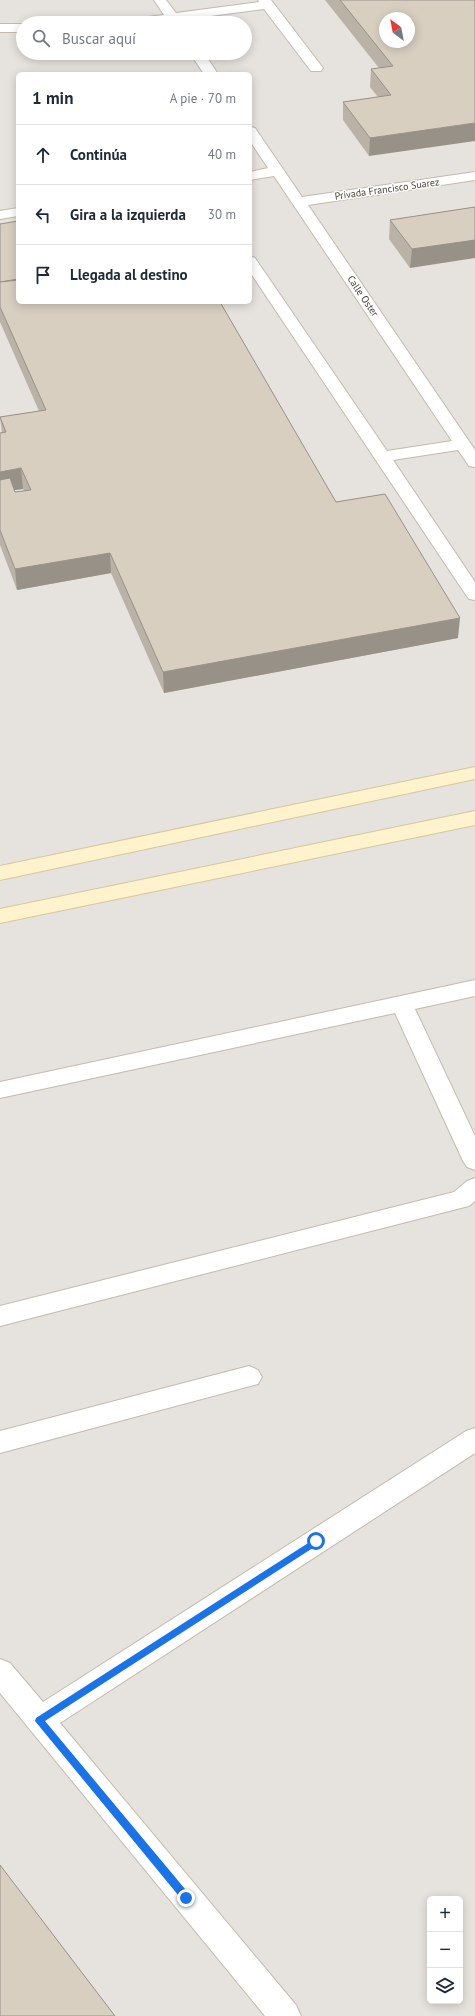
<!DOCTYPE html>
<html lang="es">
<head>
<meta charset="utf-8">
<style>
	:root { --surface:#fff; --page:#f6f6f7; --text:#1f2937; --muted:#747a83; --line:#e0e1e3 }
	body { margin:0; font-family:"PT Sans",sans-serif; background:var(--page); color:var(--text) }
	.controls { position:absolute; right:12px; bottom:12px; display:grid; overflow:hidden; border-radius:6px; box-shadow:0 2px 10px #0003 }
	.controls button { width:36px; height:36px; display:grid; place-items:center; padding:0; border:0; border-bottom:1px solid var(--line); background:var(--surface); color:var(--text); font:20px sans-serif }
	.compass { position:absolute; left:379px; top:12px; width:36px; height:36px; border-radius:50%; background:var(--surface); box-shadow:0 2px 10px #0003; rotate:328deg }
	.stop { position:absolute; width:12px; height:12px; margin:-9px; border:3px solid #1a73e8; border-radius:50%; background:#fff }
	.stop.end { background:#1a73e8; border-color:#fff; box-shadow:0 1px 4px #0008 }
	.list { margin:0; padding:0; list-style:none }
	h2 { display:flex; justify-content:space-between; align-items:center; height:52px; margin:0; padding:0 16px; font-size:17px }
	h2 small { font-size:13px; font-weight:400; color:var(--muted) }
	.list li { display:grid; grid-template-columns:26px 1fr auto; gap:12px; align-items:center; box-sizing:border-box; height:60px; padding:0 16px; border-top:1px solid var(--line) }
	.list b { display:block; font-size:15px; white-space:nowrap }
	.list em { font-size:13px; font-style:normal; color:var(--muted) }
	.icon { flex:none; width:22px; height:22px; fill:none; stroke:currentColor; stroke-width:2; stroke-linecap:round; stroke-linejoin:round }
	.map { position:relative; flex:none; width:475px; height:2016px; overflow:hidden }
	.search { position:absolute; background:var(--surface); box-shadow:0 2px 10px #0003; left:16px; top:16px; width:236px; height:44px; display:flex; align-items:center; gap:10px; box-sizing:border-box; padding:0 14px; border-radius:22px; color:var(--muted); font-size:15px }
	.panel { position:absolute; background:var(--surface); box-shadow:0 2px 10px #0003; left:16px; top:72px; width:236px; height:232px; border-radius:6px }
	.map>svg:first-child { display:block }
	.industrial { fill:#e6e2dd; fill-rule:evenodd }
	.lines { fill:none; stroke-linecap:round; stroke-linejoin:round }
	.service-casing { stroke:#c2bbae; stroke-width:2 }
	.secondary-casing { stroke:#d6c79b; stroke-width:2 }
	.service { fill:#fff; fill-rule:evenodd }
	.secondary { fill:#fff3cd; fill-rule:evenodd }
	.wall { fill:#bab2a6; fill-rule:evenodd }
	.shaded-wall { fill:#979187 }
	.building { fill:#d8cfc1; stroke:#979187; fill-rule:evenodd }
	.route { fill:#1a73e8 }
	.labels { text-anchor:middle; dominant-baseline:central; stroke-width:3; stroke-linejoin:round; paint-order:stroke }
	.far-street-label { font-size:10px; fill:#4b4439; stroke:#fff }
</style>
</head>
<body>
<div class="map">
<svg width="475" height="2016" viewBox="0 0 475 2016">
	<rect width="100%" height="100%" fill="#f6f3ec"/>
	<path class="industrial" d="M0 0H475V2016H0V881L6 880 0 862ZM385 18H409V42H385ZM23 23H245V53H23ZM18 74H250V302H18ZM430 1899H460V2001H430Z"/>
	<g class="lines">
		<g class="service-casing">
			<g id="service">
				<path d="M154 0H166L176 13 259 2 258 0H271L323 68 321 71H311L264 9 180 20 182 23H124L130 19 164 15Z"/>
				<rect x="0" y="24" width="23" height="8"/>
				<path d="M190 53H204L218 74H204Z"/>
				<path d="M250 127 255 128 302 197 475 172V180L308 205 475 450V467L469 466 458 450 393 460 475 582V600L469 599 466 595 250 272V256L255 258 387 451 452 441 274 176 250 180V172L268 168 250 141Z"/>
				<path d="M18 208V216L0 219V211Z"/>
				<path d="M475 980V996L415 1009 475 1136V1170L467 1167 463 1161 395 1013 0 1098V1082Z"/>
				<path d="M475 1178V1201L469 1206 461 1208 0 1326V1306L454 1192 467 1181Z"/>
				<path d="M249 1366 258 1370 262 1377 258 1384 0 1453V1431Z"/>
				<path d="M475 1428V1453L60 1723 296 2005 301 2016H265L0 1693V1659L10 1663 43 1702 466 1431Z"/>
			</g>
		</g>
		<g class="secondary-casing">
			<g id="secondary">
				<path d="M475 767V779L0 880V866Z"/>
				<path d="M475 811V825L0 923V909Z"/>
			</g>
		</g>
		<use href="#service" class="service"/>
		<use href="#secondary" class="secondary"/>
	</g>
	<g class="wall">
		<path d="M325 0H475L369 156 343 120V102L378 97 370 87 371 69 379 68Z"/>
		<path d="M475 207 410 268 389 239 390 220Z"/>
		<path d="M0 224 18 302 336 502 458 638 164 693 111 573 17 590 0 545V433H2L0 417 39 411 0 322ZM23 489 24 491 15 492V490Z"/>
	</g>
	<g class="shaded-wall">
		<path d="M475 123V141L369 156 370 138Z"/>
		<path d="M475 240V258L410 268 412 249Z"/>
		<path d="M21 468 23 489 0 492V472Z"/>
		<path d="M110 553 111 573 17 590 15 569Z"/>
		<path d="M460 618 458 638 164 693 163 672Z"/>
	</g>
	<g class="building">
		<path d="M340 0H475V123L370 138 343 102 391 95 371 69 393 66ZM385 18H409V42H385Z"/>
		<path d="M475 207V240L412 249 390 220Z"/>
		<path d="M18 221V279L0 282V224Z"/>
		<path d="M18 280V302H220L336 502 385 494 460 618 163 672 110 553 15 569 0 530V480L10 478 15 492 31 490 21 468 0 472V433L6 432 0 417 46 410 0 307V282Z"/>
		<path d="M0 1865 115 2016H0Z"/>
	</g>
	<path class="route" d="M316 1538 320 1541 319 1544 45 1721 190 1895V1901L186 1902 183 1901 35 1721 36 1718Z"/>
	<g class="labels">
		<g class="far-street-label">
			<text transform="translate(387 189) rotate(-8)">Privada Francisco Suarez</text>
			<text transform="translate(363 296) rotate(56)">Calle Oster</text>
		</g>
	</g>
</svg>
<div class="controls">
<button>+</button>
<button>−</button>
<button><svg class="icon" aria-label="layers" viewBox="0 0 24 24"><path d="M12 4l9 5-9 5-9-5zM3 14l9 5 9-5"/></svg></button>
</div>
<svg class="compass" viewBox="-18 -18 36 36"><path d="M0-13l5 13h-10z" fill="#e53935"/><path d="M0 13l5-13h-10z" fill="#747a83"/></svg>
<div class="stop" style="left:316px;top:1541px"></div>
<div class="stop end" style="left:186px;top:1898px"></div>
<div class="search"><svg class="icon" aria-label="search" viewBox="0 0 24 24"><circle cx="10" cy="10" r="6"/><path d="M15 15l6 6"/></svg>Buscar aquí</div>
<section class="panel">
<h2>1 min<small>A pie · 70 m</small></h2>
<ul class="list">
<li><svg class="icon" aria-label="ahead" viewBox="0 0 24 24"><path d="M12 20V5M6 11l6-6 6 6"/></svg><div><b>Continúa</b></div><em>40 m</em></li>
<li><svg class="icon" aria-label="left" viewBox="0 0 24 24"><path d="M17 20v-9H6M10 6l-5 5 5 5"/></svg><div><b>Gira a la izquierda</b></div><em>30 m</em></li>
<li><svg class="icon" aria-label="arrive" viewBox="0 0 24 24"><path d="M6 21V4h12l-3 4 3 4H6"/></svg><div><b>Llegada al destino</b></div></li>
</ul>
</section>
</div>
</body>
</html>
